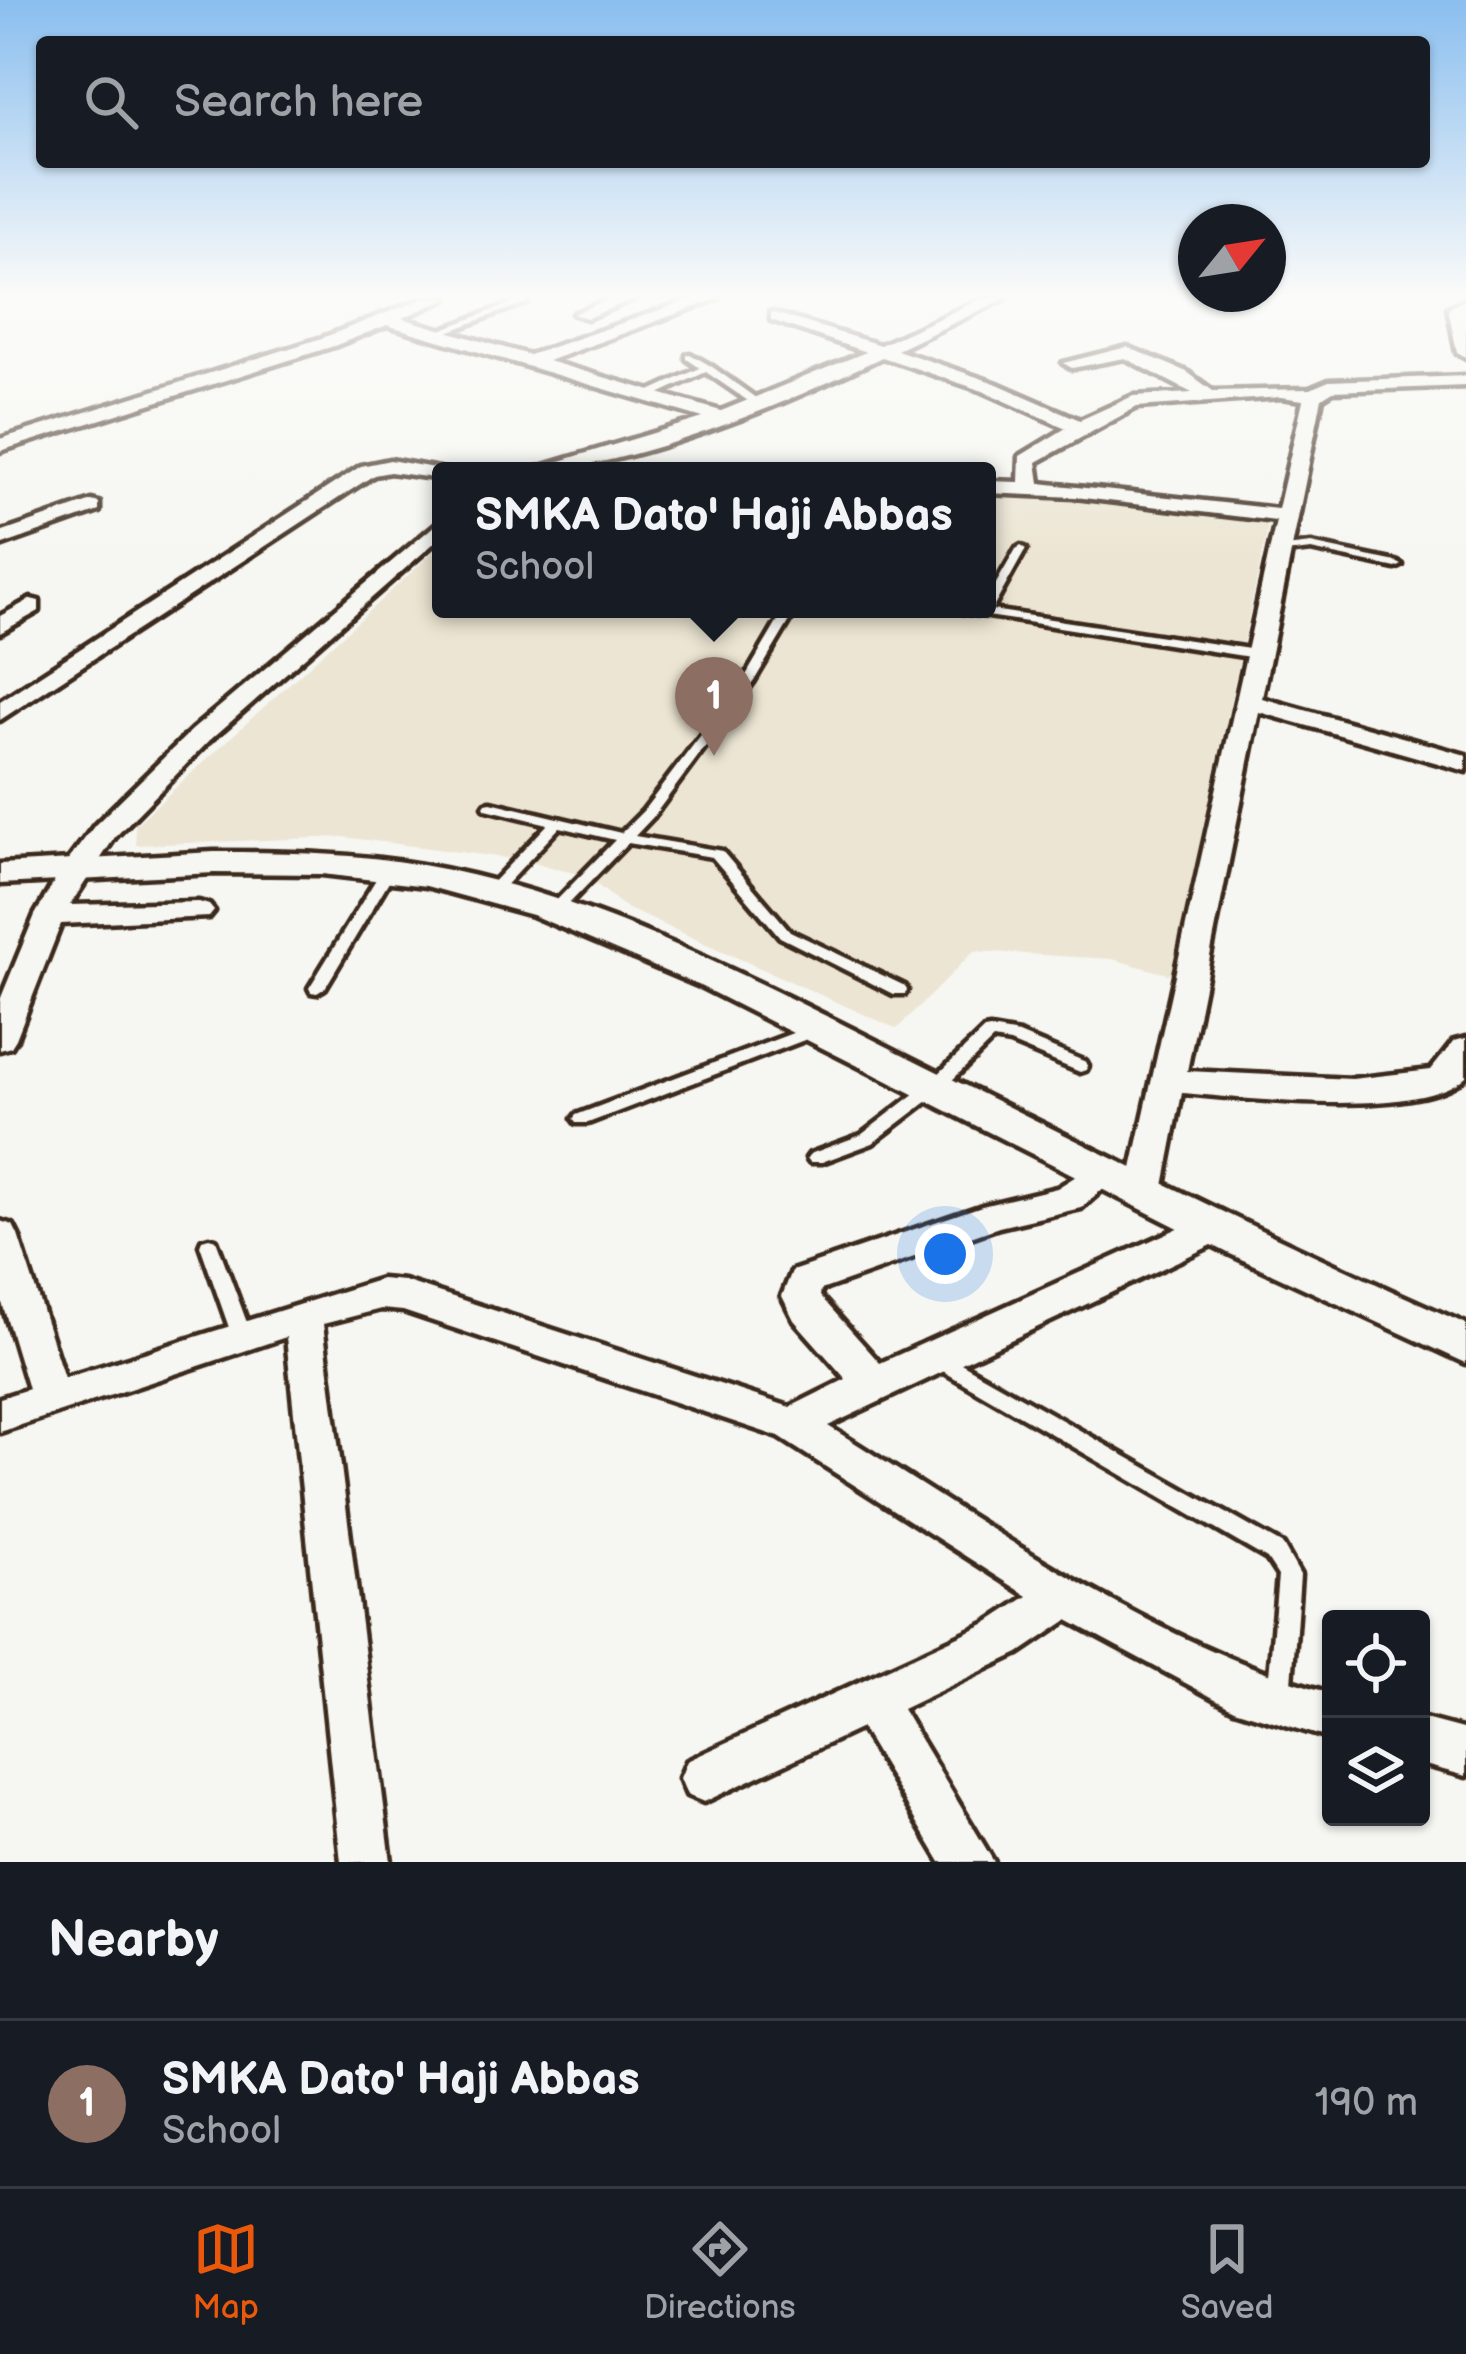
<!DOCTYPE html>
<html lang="en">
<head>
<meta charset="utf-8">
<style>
	:root { --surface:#171b24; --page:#242831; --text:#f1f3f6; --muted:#9ea1a6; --line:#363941; --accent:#ea580c }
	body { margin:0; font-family:"Balsamiq Sans",sans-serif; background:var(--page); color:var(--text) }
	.controls { position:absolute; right:36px; bottom:36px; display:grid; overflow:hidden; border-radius:12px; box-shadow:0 3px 9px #0004 }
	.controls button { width:108px; height:108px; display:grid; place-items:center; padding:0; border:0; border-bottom:3px solid var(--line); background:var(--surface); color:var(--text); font:60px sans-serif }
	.compass { position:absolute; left:1178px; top:204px; width:108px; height:108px; border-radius:50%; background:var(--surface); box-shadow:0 3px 9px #0004; rotate:60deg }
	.you { position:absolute; left:945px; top:1254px; width:42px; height:42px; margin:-30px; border:9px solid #fff; border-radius:50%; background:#1a73e8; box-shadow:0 0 0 18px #1a73e833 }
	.badge { display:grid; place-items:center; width:78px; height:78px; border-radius:50%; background:var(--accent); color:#fff; font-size:39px; font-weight:700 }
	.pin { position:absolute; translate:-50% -99px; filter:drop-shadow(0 3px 6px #0008) }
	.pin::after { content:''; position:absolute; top:63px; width:42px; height:36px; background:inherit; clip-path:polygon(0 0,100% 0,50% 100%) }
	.popup { position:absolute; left:432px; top:462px; width:564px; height:156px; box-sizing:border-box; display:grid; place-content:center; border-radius:12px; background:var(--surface); filter:drop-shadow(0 3px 9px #0005); font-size:39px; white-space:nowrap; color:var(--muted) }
	.popup b { font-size:45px; color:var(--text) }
	.popup::after { content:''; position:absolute; left:50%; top:100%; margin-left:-24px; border:24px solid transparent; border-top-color:var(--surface) }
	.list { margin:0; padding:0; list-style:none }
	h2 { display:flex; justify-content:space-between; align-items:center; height:156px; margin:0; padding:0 48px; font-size:51px }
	h2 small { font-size:39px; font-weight:400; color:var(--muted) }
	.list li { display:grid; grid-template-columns:78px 1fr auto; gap:36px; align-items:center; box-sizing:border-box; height:168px; padding:0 48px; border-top:3px solid var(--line) }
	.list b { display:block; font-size:45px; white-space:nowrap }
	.list p { margin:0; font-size:39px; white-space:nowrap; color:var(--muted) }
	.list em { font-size:39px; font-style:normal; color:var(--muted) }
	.icon { flex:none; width:66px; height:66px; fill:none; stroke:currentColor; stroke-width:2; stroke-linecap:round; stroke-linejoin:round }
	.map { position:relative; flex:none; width:1466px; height:1862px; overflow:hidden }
	.search { position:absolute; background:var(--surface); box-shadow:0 3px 9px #0004; left:36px; right:36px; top:36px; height:132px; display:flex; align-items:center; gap:30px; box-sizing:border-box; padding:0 42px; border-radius:12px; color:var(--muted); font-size:45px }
	.sheet { height:324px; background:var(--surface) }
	nav { display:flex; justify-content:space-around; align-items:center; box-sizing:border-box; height:168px; border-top:3px solid var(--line); background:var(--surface); font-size:33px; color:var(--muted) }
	nav a { display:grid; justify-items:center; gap:6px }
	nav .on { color:var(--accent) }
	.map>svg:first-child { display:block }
	.built { fill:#ece5d3 }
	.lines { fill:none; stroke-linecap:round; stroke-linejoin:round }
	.service-casing { stroke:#3b2a1e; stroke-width:9 }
	.minor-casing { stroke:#3b2a1e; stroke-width:9 }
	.tertiary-casing { stroke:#3b2a1e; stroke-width:9 }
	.service { fill:#f6f6f2; fill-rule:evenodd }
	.minor { fill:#f6f6f2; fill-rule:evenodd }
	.tertiary { fill:#f6f6f2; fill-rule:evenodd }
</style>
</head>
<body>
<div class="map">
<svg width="1466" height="1862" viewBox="0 0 1466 1862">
	<rect width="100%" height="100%" fill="#f6f6f2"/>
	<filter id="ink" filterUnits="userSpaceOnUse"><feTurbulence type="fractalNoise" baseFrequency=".00833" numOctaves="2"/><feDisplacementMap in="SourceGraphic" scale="24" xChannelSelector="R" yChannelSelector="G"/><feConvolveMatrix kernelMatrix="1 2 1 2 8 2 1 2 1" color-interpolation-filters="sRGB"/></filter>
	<g filter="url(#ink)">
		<path class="built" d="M987 489 1044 490 1270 519 1171 975 1112 959 974 951 897 1029 626 908 586 876 522 860 343 837 136 845 135 825 441 545V609H987Z"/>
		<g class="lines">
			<g class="service-casing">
				<g id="service">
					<path d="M515 298H524L527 302 437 336 430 334 518 301Z"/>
					<path d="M690 354 711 366 760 401V405H754L706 372 650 398H644V394L700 368 687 359V355Z"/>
					<path d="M1311 544 1396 562 1402 565 1396 568 1311 550 1277 554 1272 551 1277 548Z"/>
					<path d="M1021 546 1026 549 992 610 1256 650 1262 654 1256 658 956 611 954 609H987V599L1016 549Z"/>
					<path d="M785 609H797L754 681 653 817 635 836 722 851 790 931 905 986 907 990 905 994H893L780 937 712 857 628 843 561 912H551L549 909 551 906 615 840 560 827 498 893H488L486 890 488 887 548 824 486 809 484 806 486 803 491 802 621 833 643 811 745 677Z"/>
					<path d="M388 867 395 871 325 988 317 993 311 992 309 988 381 871Z"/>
					<path d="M814 1025 822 1030 820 1034 588 1123H576L573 1119 576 1115Z"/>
					<path d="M990 1029 1019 1034 1086 1062 1088 1066 1086 1070 1080 1072 1010 1043 993 1040 941 1091 873 1143 822 1162H810L807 1158 810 1154 861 1135 929 1083 984 1030Z"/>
					<path d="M209 1238 216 1240 218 1245 252 1336 249 1341 242 1344 235 1341 232 1336 200 1245 202 1240Z"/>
					<path d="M936 1349 1283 1545 1300 1575 1291 1697 1287 1705 1279 1708 1271 1705 1267 1697 1278 1576 1267 1559 929 1363 926 1357 929 1351Z"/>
				</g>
			</g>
			<g class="minor-casing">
				<g id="minor">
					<path d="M425 298H448L402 318 529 355 695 298H719L548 361 721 411 866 352 771 320V312L880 345 984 298H1006L897 350 995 383 1080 420 1133 396 1192 393 1125 358 1072 368 1063 363 1127 347 1187 372 1213 391 1310 389 1329 381 1466 376V386L1333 391 1322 398 1262 698 1466 755V771L1259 712 1187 1071 1352 1079 1431 1070 1454 1041 1466 1038V1076C1421 1120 1244 1098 1182 1093L1163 1191 1158 1200 1145 1204 1132 1200 1127 1191 1276 521 1075 497 987 493V481L1019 482 1020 456 1066 428 983 391 882 357C790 402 628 471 527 471L703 418 387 325 334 346 0 451V439L322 338ZM1281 397 1303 400 1278 509 1040 483 1037 462 1137 407Z"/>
					<path d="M611 298H635L587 318 573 314Z"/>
					<path d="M1466 299V357L1457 352 1448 308Z"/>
					<path d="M390 460 450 471H441V479L390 472 374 475 0 720V701L361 466Z"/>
					<path d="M92 501 99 503V511L0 546V533Z"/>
					<path d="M441 520V537L210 740 115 837 70 905 199 902 209 905 214 911 209 917 61 924 16 1039 11 1047 0 1050V1000L35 915 61 870 95 825 192 730Z"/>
					<path d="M31 599 39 601V611L0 633V616Z"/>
					<path d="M1105 1158 1117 1162 1123 1171 1081 1208 999 1227 821 1290 820 1296 880 1363 1205 1216 1218 1212 1231 1216 1236 1226 1231 1236 828 1426C987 1524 1149 1643 1331 1693V1739L1234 1709 1068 1620 1019 1653 902 1709 994 1862H941L861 1728 704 1802 687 1795 680 1778 687 1761 987 1623 1028 1596 779 1437 403 1311 381 1309 323 1324 391 1862H341L286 1337 0 1432V1398L28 1389 0 1296V1221L13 1225 18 1235 64 1378 381 1279 404 1281 790 1407 846 1379 794 1320 782 1296 792 1271 982 1206 1057 1188Z"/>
					<path d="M1421 1718 1466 1730V1776L1421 1764Z"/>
				</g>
			</g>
			<g class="tertiary-casing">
				<path id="tertiary" d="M214 852C284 852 353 853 422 865 613 898 787 998 958 1082 1126 1165 1294 1249 1466 1324V1363L1228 1253 700 986 532 915 426 886 322 874 214 873 0 884V864Z"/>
			</g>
			<use href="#service" class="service"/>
			<use href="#minor" class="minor"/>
			<use href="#tertiary" class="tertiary"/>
		</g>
	</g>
	<linearGradient id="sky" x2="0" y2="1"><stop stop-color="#8abeef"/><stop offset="0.53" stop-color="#fbfbf9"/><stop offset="1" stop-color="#fbfbf9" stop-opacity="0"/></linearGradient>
	<rect width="1466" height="559" fill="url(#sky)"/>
</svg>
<div class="controls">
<button><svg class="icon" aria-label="locate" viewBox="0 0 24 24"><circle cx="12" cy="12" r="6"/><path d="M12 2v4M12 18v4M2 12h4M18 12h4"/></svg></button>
<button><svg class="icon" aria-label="layers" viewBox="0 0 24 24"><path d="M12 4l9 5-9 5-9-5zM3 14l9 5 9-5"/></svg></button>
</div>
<svg class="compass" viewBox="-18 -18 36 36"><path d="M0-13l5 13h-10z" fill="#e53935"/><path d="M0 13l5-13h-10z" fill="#9ea1a6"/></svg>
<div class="you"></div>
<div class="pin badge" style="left:714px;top:756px;background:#8d6e63">1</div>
<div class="popup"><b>SMKA Dato' Haji Abbas</b>School</div>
<div class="search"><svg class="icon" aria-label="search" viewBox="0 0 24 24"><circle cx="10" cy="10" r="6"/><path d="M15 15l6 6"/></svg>Search here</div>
</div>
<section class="sheet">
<h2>Nearby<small></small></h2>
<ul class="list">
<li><span class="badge" style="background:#8d6e63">1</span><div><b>SMKA Dato' Haji Abbas</b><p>School</p></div><em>190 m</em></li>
</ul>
</section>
<nav>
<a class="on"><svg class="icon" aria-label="map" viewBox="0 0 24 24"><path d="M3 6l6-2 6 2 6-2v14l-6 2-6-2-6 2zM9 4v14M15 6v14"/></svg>Map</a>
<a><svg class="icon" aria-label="directions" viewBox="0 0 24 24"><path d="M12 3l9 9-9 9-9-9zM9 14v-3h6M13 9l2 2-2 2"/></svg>Directions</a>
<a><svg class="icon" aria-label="saved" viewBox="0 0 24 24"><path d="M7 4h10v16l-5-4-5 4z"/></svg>Saved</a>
</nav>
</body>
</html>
